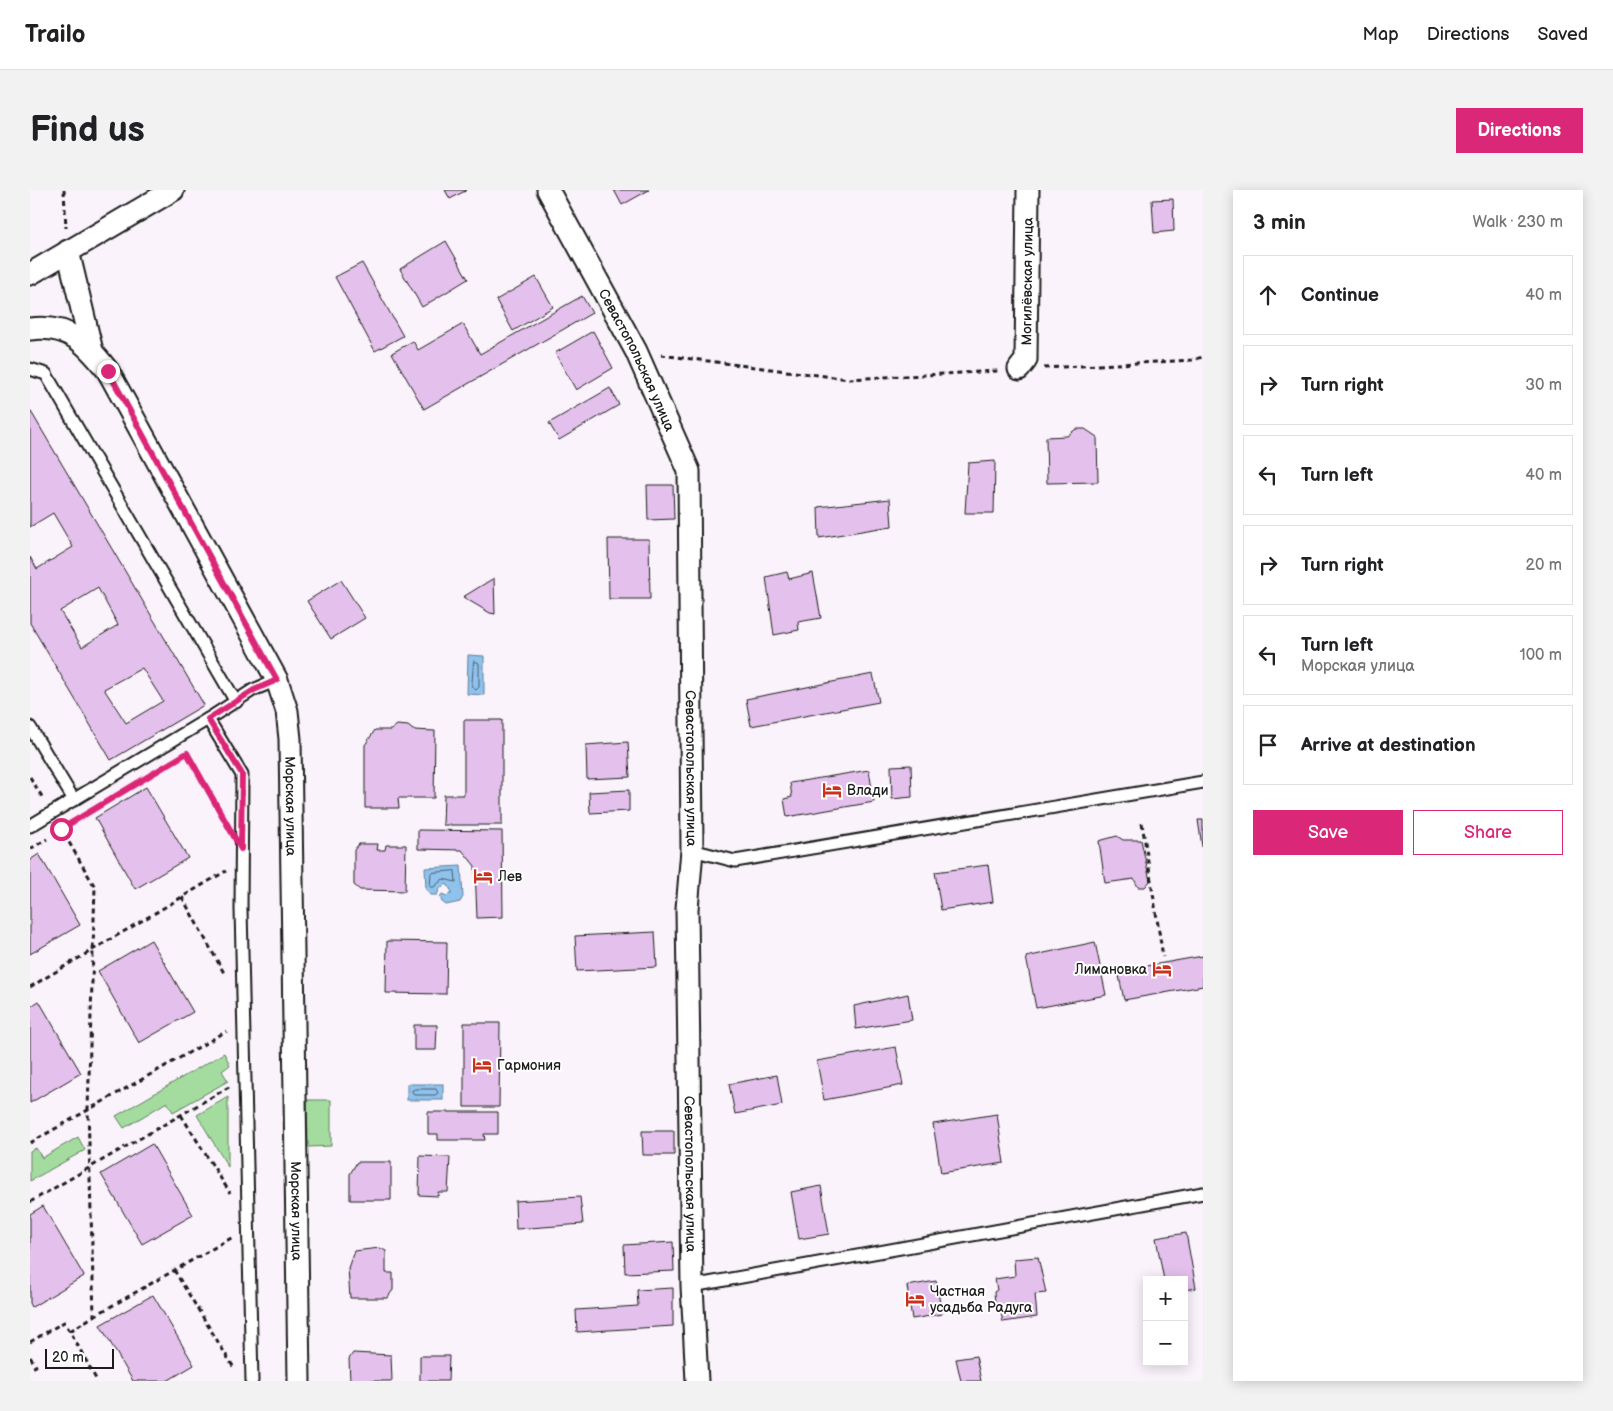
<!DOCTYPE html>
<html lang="en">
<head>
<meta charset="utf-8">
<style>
	:root { --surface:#fff; --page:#f2f2f2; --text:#202124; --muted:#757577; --line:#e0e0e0; --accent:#db2777 }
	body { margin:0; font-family:"Balsamiq Sans",sans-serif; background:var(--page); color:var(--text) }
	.controls { position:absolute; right:15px; bottom:15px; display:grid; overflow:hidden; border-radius:0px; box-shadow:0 2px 12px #0003 }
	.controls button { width:45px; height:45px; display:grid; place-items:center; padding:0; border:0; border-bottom:1px solid var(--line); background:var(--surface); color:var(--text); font:25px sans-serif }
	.scale { position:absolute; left:15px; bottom:12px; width:69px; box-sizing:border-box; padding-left:5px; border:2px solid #1c1c1c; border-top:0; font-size:14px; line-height:18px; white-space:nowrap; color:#1c1c1c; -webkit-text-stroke:4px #fff; paint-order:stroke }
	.stop { position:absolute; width:15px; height:15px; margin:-11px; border:4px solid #db2777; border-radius:50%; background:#fff }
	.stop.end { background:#db2777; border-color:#fff; box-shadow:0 1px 5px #0008 }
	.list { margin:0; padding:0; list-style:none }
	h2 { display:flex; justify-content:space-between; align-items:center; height:65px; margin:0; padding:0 20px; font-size:21px }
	h2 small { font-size:16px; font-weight:400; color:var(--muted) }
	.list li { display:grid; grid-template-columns:32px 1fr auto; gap:15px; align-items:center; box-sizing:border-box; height:80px; margin:0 10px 10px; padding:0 10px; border:1px solid var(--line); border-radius:0px }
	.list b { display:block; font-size:19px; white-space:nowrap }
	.list p { margin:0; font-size:16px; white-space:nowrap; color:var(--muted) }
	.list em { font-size:16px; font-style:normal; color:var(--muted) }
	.actions { display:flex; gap:10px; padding:15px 20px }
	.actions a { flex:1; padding:11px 0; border:1px solid var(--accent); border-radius:0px; text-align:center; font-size:18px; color:var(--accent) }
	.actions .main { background:var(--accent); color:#fff }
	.icon { flex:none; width:28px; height:28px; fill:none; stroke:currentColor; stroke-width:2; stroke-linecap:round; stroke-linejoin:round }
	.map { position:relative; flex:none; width:1173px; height:1191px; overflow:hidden; border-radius:0px }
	header { display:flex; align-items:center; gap:30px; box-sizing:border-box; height:70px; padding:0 25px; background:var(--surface); border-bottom:1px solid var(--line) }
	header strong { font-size:24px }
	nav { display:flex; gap:28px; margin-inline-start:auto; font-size:18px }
	.intro { display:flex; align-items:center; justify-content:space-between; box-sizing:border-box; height:120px; padding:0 30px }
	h1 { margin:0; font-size:35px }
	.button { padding:12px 22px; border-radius:0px; background:var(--accent); color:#fff; font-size:18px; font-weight:700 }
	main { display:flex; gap:30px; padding:0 30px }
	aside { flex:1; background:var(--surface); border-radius:0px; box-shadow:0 2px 12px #0003 }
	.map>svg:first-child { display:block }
	.green { fill:#a4dca0; stroke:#607c5e }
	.water { fill:#8fc2ec; stroke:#618099 }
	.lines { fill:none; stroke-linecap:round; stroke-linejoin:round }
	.shore { stroke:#4a5e6f; stroke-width:1 }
	.building { fill:#e4c1ec; stroke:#1c1c1c; fill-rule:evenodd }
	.service-casing { stroke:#1c1c1c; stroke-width:15 }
	.minor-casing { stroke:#1c1c1c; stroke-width:25 }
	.path { stroke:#1c1c1c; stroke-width:3; stroke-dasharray:5 4; stroke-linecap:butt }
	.service { stroke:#fff; stroke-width:11 }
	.minor { stroke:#fff; stroke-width:21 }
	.route { stroke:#db2777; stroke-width:6 }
	.labels { text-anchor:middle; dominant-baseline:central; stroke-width:4; stroke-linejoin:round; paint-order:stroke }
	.street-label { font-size:14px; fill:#1c1c1c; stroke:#fff }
	.poi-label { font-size:14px; fill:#1c1c1c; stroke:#fff; text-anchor:start }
</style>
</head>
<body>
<header>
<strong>Trailo</strong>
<nav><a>Map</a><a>Directions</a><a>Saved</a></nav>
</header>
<div class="intro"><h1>Find us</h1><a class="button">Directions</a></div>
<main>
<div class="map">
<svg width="1173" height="1191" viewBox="0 0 1173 1191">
	<rect width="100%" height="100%" fill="#faf3fb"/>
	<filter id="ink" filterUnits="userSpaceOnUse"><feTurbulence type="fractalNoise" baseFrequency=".02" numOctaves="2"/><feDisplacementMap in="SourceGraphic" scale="10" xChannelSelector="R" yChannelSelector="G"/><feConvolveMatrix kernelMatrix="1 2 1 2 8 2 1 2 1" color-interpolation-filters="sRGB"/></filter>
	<g filter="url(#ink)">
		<g class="green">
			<path d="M194 863 200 875 192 881 198 891 143 922 137 912 94 938 86 926Z"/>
			<path d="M198 907V977L167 925Z"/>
			<path d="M277 910H301V956L278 957Z"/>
			<path d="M48 947 55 960 0 991V961L6 958 12 968Z"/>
		</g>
		<g class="water">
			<path d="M438 465 454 466V505L437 504Z"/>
			<path d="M431 676 433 707 430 712 416 715 412 712 410 707 412 704 417 706 422 702 417 694 410 698 407 705H401L396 700 395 678Z"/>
			<rect x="377" y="894" width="36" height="16"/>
		</g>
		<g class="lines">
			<g class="shore">
				<path d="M444 471 449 473V497L446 500 442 497Z"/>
				<path d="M425 681 426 692 413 689 404 697H400L401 683Z"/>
				<path d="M385 899H406L408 903 405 905H384L382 901Z"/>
			</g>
		</g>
		<g class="building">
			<path d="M415 0H437L420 9Z"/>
			<path d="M584 0H619L592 15Z"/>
			<path d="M1143 9 1144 41 1124 43 1122 10Z"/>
			<path d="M416 51 438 89 392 117 370 79Z"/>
			<path d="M332 73 373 146 345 161 305 87Z"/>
			<path d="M506 87 523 117 483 141 466 110Z"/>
			<path d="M552 106 562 123 394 219 362 163 383 151 388 160 433 134 450 164Z"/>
			<path d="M563 141 583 178 546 200 525 163Z"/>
			<path d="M580 198 589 215 529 250 519 233Z"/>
			<path d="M0 220 174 515 81 570 0 433V367L7 379 43 357 23 323 0 337ZM68 398 88 435 52 457 30 421ZM112 478 133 511 96 533 74 499Z"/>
			<path d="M1046 239H1055L1067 247 1068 292 1017 293 1016 247 1037 246Z"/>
			<path d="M965 271 964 323H935L938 273Z"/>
			<path d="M617 295H643L644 329 618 330Z"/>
			<path d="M860 309 862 336 789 348 788 317Z"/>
			<path d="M578 349H619L620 409H579Z"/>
			<path d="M757 382 759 389 783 383 791 428 768 432 769 440 744 445 736 387Z"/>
			<path d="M464 388 465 424 460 423 433 407Z"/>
			<path d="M311 390 335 428 301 449 277 411Z"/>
			<path d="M843 484 849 512 721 536 716 509Z"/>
			<path d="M434 530H472V635H413L414 605H434Z"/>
			<path d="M367 535 378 536 383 540 405 541 404 608H368L369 618H335V555L345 540H361Z"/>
			<path d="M598 552 600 587 557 589 556 555Z"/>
			<path d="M881 575 882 607 862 609 861 576Z"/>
			<path d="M839 580 844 612 757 627 754 609 762 607 760 593Z"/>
			<path d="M116 597 158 668 105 699 65 628Z"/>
			<path d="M599 600V621L560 623 559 602Z"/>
			<path d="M1168 630H1173V663Z"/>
			<path d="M388 640 472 641 473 727 447 728 445 676 432 660 388 659Z"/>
			<path d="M1087 646 1093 650H1111L1120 691 1115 697H1108L1104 689 1075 693 1069 651Z"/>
			<path d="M329 654H348L347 660H355L356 655H376L375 701 330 700 324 695V660Z"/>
			<path d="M9 664 50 735 0 764V670Z"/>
			<path d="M958 675 963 712 911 720 905 682Z"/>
			<path d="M625 742 627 777 547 781 545 746Z"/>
			<path d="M121 750 163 822 109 853 68 781Z"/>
			<path d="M357 751 417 752 416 804 356 803Z"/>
			<path d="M1065 752 1076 805 1006 818 996 767Z"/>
			<path d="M1173 766V796L1094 810 1088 781Z"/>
			<path d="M878 804 882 830 826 839 824 816Z"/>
			<path d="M9 811 51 883 0 913V817Z"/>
			<path d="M434 833H470L469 917H434Z"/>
			<path d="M384 835H407L406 860H384Z"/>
			<path d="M866 857 873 895 794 910 787 871Z"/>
			<path d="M747 885 752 915 705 924 699 894Z"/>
			<path d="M398 922H468V944H454L455 950H408V944H398Z"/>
			<path d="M967 924 974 973 911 983 903 934Z"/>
			<path d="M612 941H644V965H613Z"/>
			<path d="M122 954 163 1025 112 1054 71 984Z"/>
			<path d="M390 966 420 967 418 1002H408V1006L389 1005Z"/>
			<path d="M327 972H361V1010H320V984Z"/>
			<path d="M791 996 799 1044 769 1049 761 1002Z"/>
			<path d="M550 1007 553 1034 486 1039 485 1011Z"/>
			<path d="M13 1016 54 1086 2 1117 0 1113V1024Z"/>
			<path d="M1156 1043 1166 1098 1154 1100V1090H1134L1126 1048Z"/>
			<path d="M643 1052 644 1081 595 1083 594 1055Z"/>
			<path d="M350 1058 356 1061V1083H363V1100L357 1108H320L318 1078 324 1061Z"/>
			<path d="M1008 1067 1016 1103 1005 1104 1007 1127 973 1132 969 1114H965L964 1102 967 1100 965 1089 985 1086 984 1069Z"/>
			<path d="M906 1091 912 1124 882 1129 877 1096Z"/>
			<path d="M643 1098V1136L547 1142 546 1120 608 1116 607 1100Z"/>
			<path d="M123 1105 164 1175 137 1191H103L70 1135Z"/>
			<path d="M323 1163 361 1165 362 1191H320L319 1169Z"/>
			<path d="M390 1166H419L418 1191H390Z"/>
			<path d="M946 1166 951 1191H931L926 1169Z"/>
		</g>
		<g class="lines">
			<g class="service-casing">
				<g id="service">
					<path d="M0 179 16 184 206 512"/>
					<path d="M178 529 223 500 247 490"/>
					<path d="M0 537 44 610"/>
					<path d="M0 636 178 529 212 585 211 719 222 1191"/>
					<path d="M662 660 705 671 1173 592"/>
					<path d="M662 1096 1173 1003"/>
				</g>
			</g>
			<g class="minor-casing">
				<g id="minor">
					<path id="s1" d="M518 0 606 161 659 281 662 660 657 719 662 1096 667 1191"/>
					<path d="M38 61 62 161"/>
					<path d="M0 84 143 0"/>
					<path id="s2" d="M0 139C39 134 56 153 78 181L247 490 257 521 260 549 269 1191"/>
					<path id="s3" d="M989 179 996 170 998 0"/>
				</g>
			</g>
			<g class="path">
				<path d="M34 0 36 38"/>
				<path d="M631 165 819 189 968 181"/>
				<path d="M1014 178 1162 170 1173 167"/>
				<path d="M154 565 157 563 194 629"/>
				<path d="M0 587 14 610"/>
				<path d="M1112 633 1133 767"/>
				<path d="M30 637 65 697 58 919 64 1126 40 1141 67 1191"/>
				<path d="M0 659 17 649"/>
				<path d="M152 707 194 783"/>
				<path d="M0 797 196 681"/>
				<path d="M151 925 200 1003"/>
				<path d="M0 953 197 841"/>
				<path d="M0 1012 199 897"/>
				<path d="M144 1080 204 1178"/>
				<path d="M64 1126 203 1047"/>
				<path d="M0 1152 34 1132 40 1141"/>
				<path d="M0 1167 6 1176 0 1179"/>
			</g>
			<use href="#service" class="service"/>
			<use href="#minor" class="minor"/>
		</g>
	</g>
	<g class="lines" filter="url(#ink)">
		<path class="route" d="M31 639 157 563 211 659 212 584 178 529 224 500 247 490 78 181"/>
	</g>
	<defs>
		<g id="hotel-bare" transform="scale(1.5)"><path d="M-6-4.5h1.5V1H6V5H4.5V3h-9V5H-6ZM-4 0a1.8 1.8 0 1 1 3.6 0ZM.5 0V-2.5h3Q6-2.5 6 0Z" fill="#c8321e" stroke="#fff" stroke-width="2.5" paint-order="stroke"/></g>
	</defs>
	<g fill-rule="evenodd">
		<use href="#hotel-bare" x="802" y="600"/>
		<use href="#hotel-bare" x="453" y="686"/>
		<use href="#hotel-bare" x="1132" y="779"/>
		<use href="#hotel-bare" x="452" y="875"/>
		<use href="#hotel-bare" x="885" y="1109"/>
	</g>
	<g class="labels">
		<g class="street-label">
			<text stroke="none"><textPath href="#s3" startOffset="90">Могилёвская улица</textPath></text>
			<text stroke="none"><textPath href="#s1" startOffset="192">Севастопольская улица</textPath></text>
			<text stroke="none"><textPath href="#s1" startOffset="612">Севастопольская улица</textPath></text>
			<text stroke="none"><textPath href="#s2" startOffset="574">Морская улица</textPath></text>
			<text stroke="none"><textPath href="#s1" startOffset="1018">Севастопольская улица</textPath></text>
			<text stroke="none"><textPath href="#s2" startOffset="979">Морская улица</textPath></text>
		</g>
		<g class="poi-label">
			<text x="817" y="600">Влади</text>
			<text x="468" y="686">Лев</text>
			<text x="1117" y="779" text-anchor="end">Лимановка</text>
			<text x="467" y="875">Гармония</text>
			<text x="900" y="1101">Частная<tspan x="900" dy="16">усадьба Радуга</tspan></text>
		</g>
	</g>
</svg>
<div class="controls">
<button>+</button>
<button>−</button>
</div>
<div class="scale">20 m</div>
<div class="stop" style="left:31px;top:639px"></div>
<div class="stop end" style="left:78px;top:181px"></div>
</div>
<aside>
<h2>3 min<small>Walk · 230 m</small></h2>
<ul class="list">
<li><svg class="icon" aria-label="ahead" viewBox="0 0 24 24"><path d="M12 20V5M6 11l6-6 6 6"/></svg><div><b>Continue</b></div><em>40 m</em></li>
<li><svg class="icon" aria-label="right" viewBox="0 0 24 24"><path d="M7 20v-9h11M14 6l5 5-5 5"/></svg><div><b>Turn right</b></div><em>30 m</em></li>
<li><svg class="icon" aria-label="left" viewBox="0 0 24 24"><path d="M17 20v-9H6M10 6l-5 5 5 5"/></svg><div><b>Turn left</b></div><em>40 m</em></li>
<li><svg class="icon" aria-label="right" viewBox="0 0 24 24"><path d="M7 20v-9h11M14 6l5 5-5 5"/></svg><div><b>Turn right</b></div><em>20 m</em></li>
<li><svg class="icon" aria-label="left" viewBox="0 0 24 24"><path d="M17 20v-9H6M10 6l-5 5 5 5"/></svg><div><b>Turn left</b><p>Морская улица</p></div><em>100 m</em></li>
<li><svg class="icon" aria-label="arrive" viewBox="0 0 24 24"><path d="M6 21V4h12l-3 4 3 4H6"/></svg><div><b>Arrive at destination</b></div></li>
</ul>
<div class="actions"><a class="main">Save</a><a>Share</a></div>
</aside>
</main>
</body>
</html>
